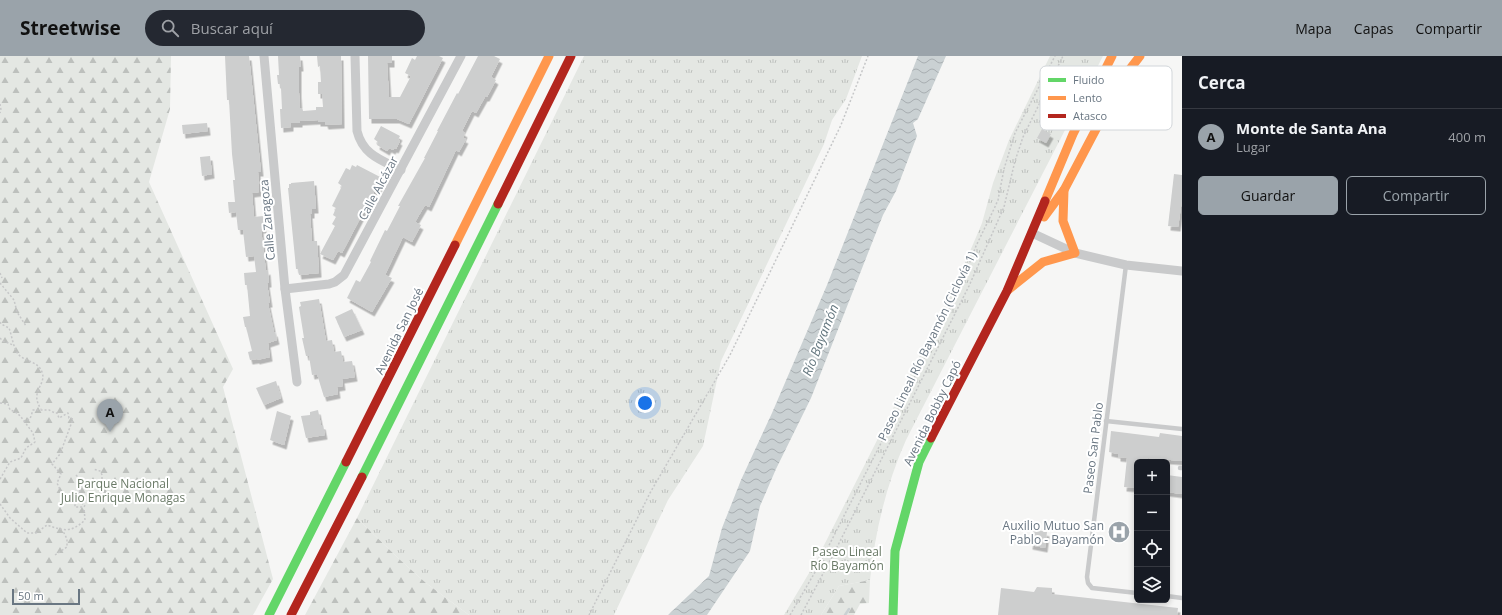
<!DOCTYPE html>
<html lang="es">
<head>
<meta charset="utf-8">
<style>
	:root { --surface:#171b24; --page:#242831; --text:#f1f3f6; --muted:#9ea1a6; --line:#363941; --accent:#9aa3aa }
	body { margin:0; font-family:"Open Sans",sans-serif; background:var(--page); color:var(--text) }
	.controls { position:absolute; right:12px; bottom:12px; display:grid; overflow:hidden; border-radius:6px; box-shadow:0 2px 6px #0003 }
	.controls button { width:36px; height:36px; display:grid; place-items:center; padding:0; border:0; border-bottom:1px solid var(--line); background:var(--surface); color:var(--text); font:20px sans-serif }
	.scale { position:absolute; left:12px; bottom:10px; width:68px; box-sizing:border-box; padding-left:4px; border:2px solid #697682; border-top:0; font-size:11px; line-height:14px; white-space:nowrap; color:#697682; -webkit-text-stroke:3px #fff; paint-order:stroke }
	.you { position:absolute; left:645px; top:347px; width:14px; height:14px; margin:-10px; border:3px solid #fff; border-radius:50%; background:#1a73e8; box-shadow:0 0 0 6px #1a73e833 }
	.badge { display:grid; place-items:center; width:26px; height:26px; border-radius:50%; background:var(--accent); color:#111; font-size:13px; font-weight:700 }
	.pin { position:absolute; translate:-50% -33px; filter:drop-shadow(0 1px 2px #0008) }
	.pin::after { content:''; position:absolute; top:21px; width:14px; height:12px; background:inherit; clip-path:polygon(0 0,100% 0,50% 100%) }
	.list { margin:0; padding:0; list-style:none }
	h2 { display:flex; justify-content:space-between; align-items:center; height:52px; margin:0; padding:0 16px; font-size:17px }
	h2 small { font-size:13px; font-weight:400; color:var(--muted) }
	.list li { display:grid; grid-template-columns:26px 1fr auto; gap:12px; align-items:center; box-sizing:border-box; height:56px; padding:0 16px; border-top:1px solid var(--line) }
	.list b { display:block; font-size:15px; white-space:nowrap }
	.list p { margin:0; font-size:13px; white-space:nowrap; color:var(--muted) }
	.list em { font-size:13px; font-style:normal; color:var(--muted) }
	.actions { display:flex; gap:8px; padding:12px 16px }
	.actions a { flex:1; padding:9px 0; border:1px solid var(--accent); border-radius:6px; text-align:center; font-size:14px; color:var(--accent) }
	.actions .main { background:var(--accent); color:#111 }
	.icon { flex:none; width:22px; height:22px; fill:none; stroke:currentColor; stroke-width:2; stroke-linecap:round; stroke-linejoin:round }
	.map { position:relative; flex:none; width:1182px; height:559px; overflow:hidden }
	header { display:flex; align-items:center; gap:24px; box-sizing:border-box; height:56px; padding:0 20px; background:var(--accent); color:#111 }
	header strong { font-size:19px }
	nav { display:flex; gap:22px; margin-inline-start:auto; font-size:14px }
	.search { width:280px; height:36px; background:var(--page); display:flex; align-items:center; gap:10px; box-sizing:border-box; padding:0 14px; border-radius:22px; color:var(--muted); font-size:15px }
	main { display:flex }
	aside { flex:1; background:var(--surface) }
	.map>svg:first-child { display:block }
	.grass { fill:url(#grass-tufts) }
	.forest { fill:url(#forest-firs) }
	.water { fill:url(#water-waves) }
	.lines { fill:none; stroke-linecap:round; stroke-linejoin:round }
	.stream { stroke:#cad1d3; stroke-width:2.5 }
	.building { fill:#cdcece; filter:url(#shadow) }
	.path { stroke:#c6c7c8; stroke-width:1.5; stroke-dasharray:2 2; stroke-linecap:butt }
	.lane { stroke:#c9cacb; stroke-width:4.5 }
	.street { stroke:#c9cacb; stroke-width:9 }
	.fast { stroke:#63d668; stroke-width:9 }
	.slow { stroke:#ff974d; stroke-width:9 }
	.jam { stroke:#b3261e; stroke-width:9 }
	.labels { text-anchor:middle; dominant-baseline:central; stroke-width:4; stroke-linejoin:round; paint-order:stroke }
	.street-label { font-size:12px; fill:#697682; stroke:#fff }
	.park-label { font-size:12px; fill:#6a7a67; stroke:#fff }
	.poi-label { font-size:12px; fill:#697682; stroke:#fff; text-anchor:end }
	.water-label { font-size:13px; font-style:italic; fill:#64777f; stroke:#fff }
	.key { fill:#fff; stroke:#d2d6da; stroke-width:1 }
	.key-label { font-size:11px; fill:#697682 }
</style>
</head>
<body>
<header>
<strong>Streetwise</strong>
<div class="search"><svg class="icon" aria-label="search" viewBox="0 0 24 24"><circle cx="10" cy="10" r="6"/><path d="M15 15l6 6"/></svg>Buscar aquí</div>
<nav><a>Mapa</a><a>Capas</a><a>Compartir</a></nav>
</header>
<main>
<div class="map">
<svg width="1182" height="559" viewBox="0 0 1182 559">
	<defs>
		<pattern id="grass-tufts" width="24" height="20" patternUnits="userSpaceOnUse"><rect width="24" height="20" fill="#e4e7e3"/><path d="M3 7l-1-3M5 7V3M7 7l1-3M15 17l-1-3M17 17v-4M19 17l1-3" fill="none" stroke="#bdc0bd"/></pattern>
		<pattern id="forest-firs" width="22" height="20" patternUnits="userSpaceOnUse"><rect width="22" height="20" fill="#e4e7e3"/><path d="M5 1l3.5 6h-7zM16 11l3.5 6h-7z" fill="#bdc0bd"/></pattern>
		<pattern id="water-waves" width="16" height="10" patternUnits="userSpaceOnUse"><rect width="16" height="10" fill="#cad1d3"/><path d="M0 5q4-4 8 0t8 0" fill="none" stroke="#a8aeb1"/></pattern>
		<filter id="shadow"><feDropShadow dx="2.5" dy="4.5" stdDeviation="0" flood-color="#0004"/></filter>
	</defs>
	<rect width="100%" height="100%" fill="#f6f6f5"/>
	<g class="grass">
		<path d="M584 0H862L846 43 832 64 824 88 721 305 703 390 668 444 614 559H469L426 527 398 502 357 462Z"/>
		<path d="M1050 0H1103L906 384C886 429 875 476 870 524L839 530 821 559H784L815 507 957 226 982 167 993 127 1009 84Z"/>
	</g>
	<g class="forest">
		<path d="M0 0H171L170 53 149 126 233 313 223 331 273 523 253 559H0Z"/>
		<path d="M357 462 398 502 426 527 469 559H305Z"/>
		<path d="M870 524 869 547 860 548 854 559H821L839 530Z"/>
	</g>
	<path class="water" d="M918 0H946L918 63 913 67 917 80 896 135 883 159 811 342 776 413 760 450 750 495 707 559H668L709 520 722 472 741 424 772 357 827 229Z"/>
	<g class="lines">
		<path class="stream" d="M845 559 849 553"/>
	</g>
	<g class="building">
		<path d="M225 0H249L261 116H258L259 136 252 137 254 161 263 160 264 173H261L266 215 268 214 269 227H267L270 247H268L274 276H275L277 284 268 287 270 301 257 304V303L250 304 248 296 252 295 246 271H245L243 261 250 260 247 229H245L244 217 256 216 254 200 246 201 243 174H238L236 156 229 157 228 146H235L233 124H235L232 98 229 44H227Z"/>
		<path d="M278 0H300L301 11H299V37L300 52H302L303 55 316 54V51H323L322 38H318V26H321L320 10 318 11 317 0H341L342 68 326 69 325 66H318V64L300 65V67H291V71L281 72 280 53H282L281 32H280V28H278L277 19H279Z"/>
		<path d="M368 0H392V7H387L389 41H400L411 20 405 17 412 2 415 4 417 0H439L443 2 409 68 397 63H369Z"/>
		<path d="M478 0H494L500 3 491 21 496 24 487 41H485L476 57 472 55 462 75 465 77 463 82 466 83 459 96 456 94 429 151 425 149 415 166 421 169 412 186 403 181 385 219 392 222 372 256 347 242 356 224 360 226 371 206 370 205 385 174 387 175 400 150H398L425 102H424L438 75H437L457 37 458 38Z"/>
		<path d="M207 67 208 75 183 78 182 69Z"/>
		<path d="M381 70 400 80 398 84 400 85 396 93 394 92 393 94 389 92 387 95 377 89 378 86 374 83Z"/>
		<path d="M1042 73 1051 78 1046 87 1037 82Z"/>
		<path d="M210 100 212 118 202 120 200 101Z"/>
		<path d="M352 109 356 111 357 109 384 123 377 135 375 134 342 197 338 195 333 204 320 198 335 170 332 168 336 161 333 159 336 152 332 150 342 130 338 127 346 112 350 114Z"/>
		<path d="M1174 118 1182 119V144L1178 171 1168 170Z"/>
		<path d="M314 125 316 153H312V158H310L312 185H317L319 217 299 219 298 213H296L295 202 288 132H289V128H291V127Z"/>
		<path d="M319 243 326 285 332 284 334 296 341 295 343 306 352 305 355 321 342 323 343 330 337 331 338 338 324 341 317 318 312 319 309 300H306L302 282H304L299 251 301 250 300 246Z"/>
		<path d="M352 253 362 274 344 281 335 261Z"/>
		<path d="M276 325 281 342 264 349 256 332Z"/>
		<path d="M318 354 321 369H323L325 379 306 382 301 360 310 359V356Z"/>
		<path d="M277 355 291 360 284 389 270 384Z"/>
		<path d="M1111 375 1159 381 1160 377 1182 380V405L1148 402 1147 406H1137V432L1124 431 1127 402 1118 401V398L1109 396Z"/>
		<path d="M1167 419 1182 421V438L1167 436Z"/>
		<path d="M1033 473 1047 476 1045 492 1030 489Z"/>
		<path d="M1037 531 1052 532V538L1178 552 1177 559H998L1001 532 1034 536Z"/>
	</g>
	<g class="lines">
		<g class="path">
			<path d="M0 48 1 54 0 57"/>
			<path d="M0 217 2 222"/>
			<path d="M0 227 14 244 17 256 26 270"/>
			<path d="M0 266 1 268 9 272C12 280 13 291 18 298 25 306 38 305 42 316 47 329 29 335 41 353"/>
			<path d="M0 282 3 285 13 289"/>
			<path d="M0 347 8 348 10 354C17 356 20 359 24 365L30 363 33 354H49L55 357H57L59 362 68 357 69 362 73 363 60 398 52 408 61 418 57 427 66 447 71 445 75 448V451H84L85 449 80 446V440L78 439 81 432 78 421 76 419"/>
			<path d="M0 423 10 406 21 402 26 392 35 386 33 377 24 365"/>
			<path d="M80 440C86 445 90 446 97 446L99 444 98 439 102 435V419L100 415 93 413"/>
			<path d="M0 448 10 462 27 477H36L47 469C64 475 71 477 85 464L84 452"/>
			<path d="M55 499 67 491V483L63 475"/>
			<path d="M589 559 650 437 730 299 841 69 868 0"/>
			<path d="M790 559 818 511 943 265 957 240 976 190 994 153 998 144 1004 113 1015 77 1055 0"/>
			<path d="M801 559 833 499 969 230 1004 151 1015 105 1023 81 1063 0"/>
		</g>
		<g class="lane">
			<path d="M1126 209 1087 521 1088 527 1092 532 1137 537"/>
			<path d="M1106 365 1182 373"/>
			<path d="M1180 412H1182"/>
			<path d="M1167 540 1182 542"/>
		</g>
		<g class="street">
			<path d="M264 0 285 233 297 326"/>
			<path d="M355 0 357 75C363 99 381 104 401 114"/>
			<path d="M1032 177 1075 197 1126 209 1182 215"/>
			<path d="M285 233 329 228 335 226 344 219 461 0"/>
		</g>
		<g class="fast">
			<path d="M362 421 498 148"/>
			<path d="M269 559 346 406"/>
			<path d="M893 559 895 495 919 406 931 382"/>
		</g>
		<g class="slow">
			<path d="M1045 145 1073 78 1112 0"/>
			<path d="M1044 161 1064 134 1123 22 1140 0"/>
			<path d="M455 189 549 0"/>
			<path d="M1008 234 1043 206 1075 197 1063 165 1064 134"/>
		</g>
		<g class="jam">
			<path d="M498 148 571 0"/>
			<path d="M931 382 1007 235 1045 145"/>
			<path d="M346 406 455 189"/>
			<path d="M291 559 362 421"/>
		</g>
	</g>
	<defs>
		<g id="hospital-disc" transform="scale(1.15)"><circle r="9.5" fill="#9aa3aa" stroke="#fff"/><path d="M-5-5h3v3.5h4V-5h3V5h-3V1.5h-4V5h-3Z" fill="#fff"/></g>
	</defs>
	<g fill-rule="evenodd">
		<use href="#hospital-disc" x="1119" y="476"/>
	</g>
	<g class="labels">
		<g class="street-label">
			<text transform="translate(378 132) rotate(-62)">Calle Alcázar</text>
			<text transform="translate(267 164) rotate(-95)">Calle Zaragoza</text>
			<text transform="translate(399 275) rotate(-64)">Avenida San José</text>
			<text transform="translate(927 290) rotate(-64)">Paseo Lineal Río Bayamón (Ciclovía 1)</text>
			<text transform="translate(932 357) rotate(-64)">Avenida Bobby Capó</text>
			<text transform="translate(1093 392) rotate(-83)">Paseo San Pablo</text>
		</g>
		<g class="park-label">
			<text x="123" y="427">Parque Nacional<tspan x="123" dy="14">Julio Enrique Monagas</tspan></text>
			<text x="847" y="495">Paseo Lineal<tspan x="847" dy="14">Río Bayamón</tspan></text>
		</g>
		<g class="poi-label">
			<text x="1104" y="469">Auxilio Mutuo San<tspan x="1104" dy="14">Pablo - Bayamón</tspan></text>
		</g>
		<g class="water-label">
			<text transform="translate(820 284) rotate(-68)">Río Bayamón</text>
		</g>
	</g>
	<rect x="1040" y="10" width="132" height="64" rx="6" class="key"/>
	<rect x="1048" y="22" width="18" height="4" fill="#63d668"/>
	<rect x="1048" y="40" width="18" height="4" fill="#ff974d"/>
	<rect x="1048" y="58" width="18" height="4" fill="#b3261e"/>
	<g class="key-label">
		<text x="1073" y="28">Fluido</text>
		<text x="1073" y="46">Lento</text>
		<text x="1073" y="64">Atasco</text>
	</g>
</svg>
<div class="controls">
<button>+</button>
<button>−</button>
<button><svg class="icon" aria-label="locate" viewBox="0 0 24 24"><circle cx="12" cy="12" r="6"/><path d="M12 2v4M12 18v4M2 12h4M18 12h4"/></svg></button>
<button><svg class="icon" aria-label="layers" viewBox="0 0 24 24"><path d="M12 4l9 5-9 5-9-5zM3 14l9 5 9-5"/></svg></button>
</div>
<div class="scale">50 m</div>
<div class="you"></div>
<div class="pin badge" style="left:110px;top:376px">A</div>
</div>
<aside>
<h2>Cerca<small></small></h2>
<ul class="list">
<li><span class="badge">A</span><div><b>Monte de Santa Ana</b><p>Lugar</p></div><em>400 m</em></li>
</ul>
<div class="actions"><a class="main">Guardar</a><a>Compartir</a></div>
</aside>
</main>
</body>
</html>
